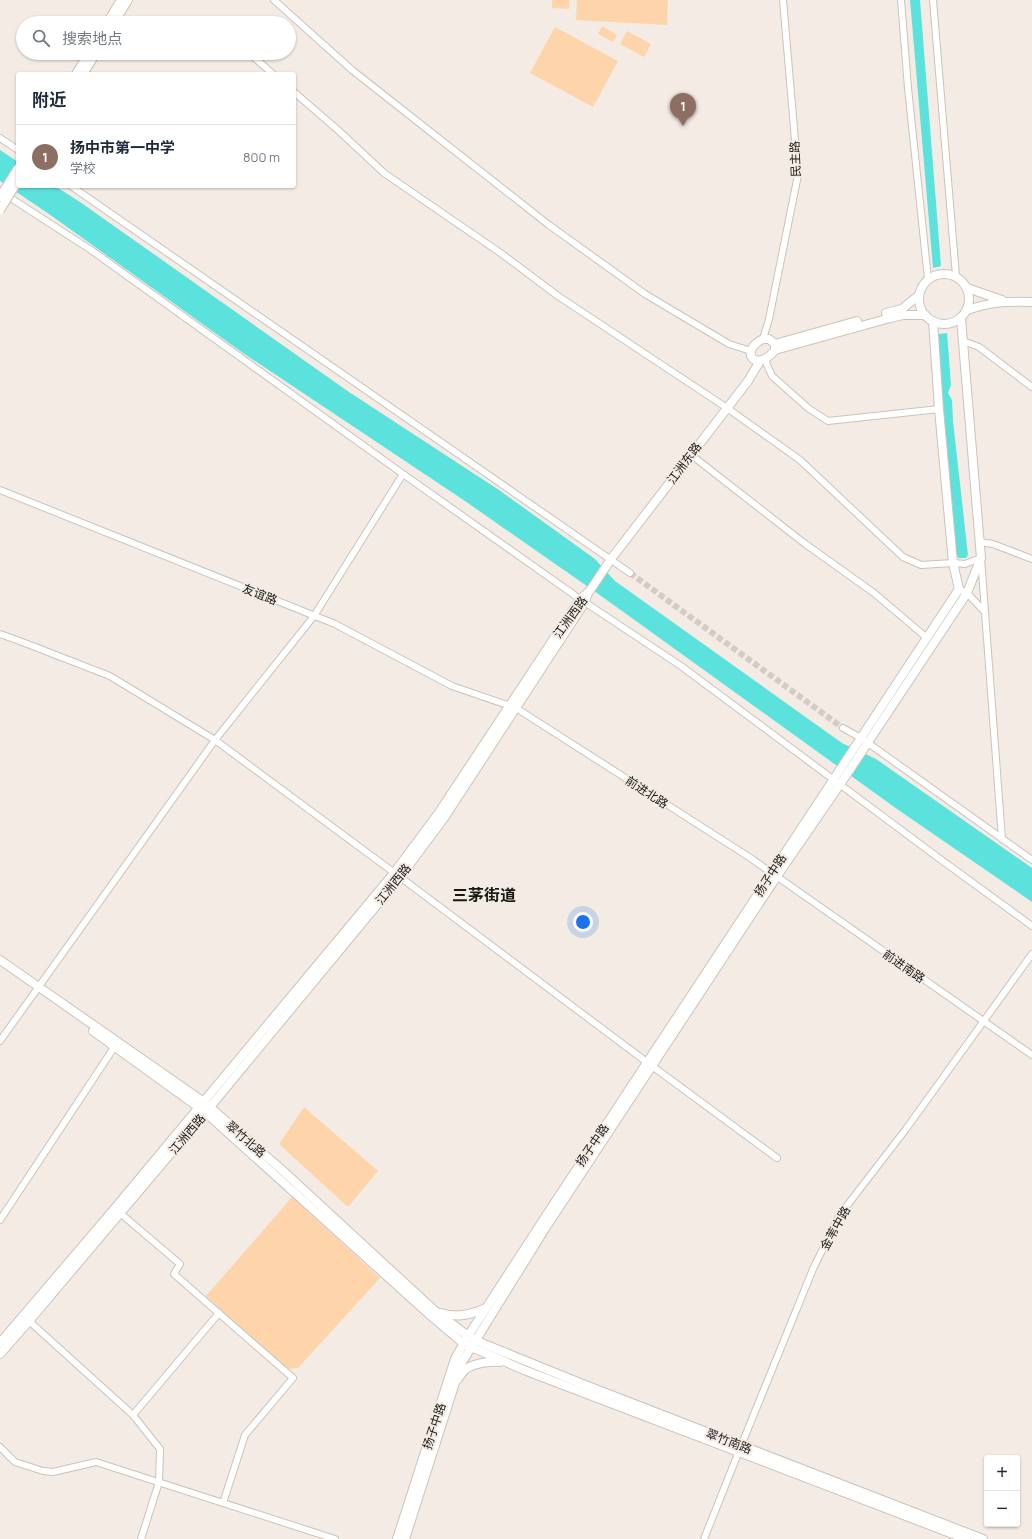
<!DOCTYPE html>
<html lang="zh">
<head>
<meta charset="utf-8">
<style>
	:root { --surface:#fff; --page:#f2f2f3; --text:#1f2937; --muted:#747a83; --line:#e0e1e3; --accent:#ea580c }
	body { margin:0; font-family:Manrope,"Noto Sans SC",sans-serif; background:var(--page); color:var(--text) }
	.controls { position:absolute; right:12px; bottom:12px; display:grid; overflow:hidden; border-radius:4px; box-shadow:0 1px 3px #0004 }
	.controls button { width:36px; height:36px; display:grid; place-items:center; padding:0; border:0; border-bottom:1px solid var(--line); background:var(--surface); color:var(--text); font:20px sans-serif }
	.you { position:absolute; left:583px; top:922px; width:14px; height:14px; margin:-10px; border:3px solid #fff; border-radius:50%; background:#1a73e8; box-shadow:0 0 0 6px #1a73e833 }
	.badge { display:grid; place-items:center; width:26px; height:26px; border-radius:50%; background:var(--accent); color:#fff; font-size:13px; font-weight:700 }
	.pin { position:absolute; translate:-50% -33px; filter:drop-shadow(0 1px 2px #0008) }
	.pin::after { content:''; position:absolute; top:21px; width:14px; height:12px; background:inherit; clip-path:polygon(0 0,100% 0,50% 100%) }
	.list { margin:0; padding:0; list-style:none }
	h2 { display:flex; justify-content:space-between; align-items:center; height:52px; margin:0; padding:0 16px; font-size:17px }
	h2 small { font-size:13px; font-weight:400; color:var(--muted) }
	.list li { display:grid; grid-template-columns:26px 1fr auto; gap:12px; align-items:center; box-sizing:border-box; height:64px; padding:0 16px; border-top:1px solid var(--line) }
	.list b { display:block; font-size:15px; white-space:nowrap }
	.list p { margin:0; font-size:13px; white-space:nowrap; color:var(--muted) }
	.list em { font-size:13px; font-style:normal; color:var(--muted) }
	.icon { flex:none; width:22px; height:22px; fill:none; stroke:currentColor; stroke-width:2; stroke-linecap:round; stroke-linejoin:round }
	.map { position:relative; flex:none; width:1032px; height:1539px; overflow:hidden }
	.search { position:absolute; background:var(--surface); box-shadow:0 1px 3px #0004; left:16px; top:16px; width:280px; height:44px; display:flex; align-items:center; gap:10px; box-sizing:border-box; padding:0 14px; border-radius:22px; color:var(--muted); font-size:15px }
	.panel { position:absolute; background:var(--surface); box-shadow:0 1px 3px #0004; left:16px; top:72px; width:280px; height:116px; border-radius:4px }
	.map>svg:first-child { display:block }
	.green { fill:#fed4aa }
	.water { fill:#5be2dd }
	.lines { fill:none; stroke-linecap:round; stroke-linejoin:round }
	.minor-tunnel { stroke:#d3ccc5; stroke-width:6; stroke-dasharray:6 3; stroke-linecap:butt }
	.minor-casing { stroke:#cbc3bb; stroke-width:8 }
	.major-casing { stroke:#cbc3bb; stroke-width:10 }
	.minor { stroke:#fff; stroke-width:6 }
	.major { stroke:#fff; stroke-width:8 }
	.major-bridge-casing { stroke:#cbc3bb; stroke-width:10; stroke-linecap:butt }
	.major-bridge { stroke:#fff; stroke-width:8 }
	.labels { text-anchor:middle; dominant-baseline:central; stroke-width:4; stroke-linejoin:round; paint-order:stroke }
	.street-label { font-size:12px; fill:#1a1815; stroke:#f4ece4 }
	.district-label { font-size:16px; font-weight:bold; fill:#1a1815; stroke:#f4ece4 }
</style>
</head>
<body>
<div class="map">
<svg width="1032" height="1539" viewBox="0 0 1032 1539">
	<rect width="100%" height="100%" fill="#f4ece4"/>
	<g class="green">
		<path d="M552 0H569V9L552 8Z"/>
		<path d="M577 0H668L667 25 576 20Z"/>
		<path d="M602 26 617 35 613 42 598 34Z"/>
		<path d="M555 27 618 61 593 107 530 73Z"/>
		<path d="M627 31 651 44 644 57 620 44Z"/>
		<path d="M304 1107 378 1171 348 1207 279 1144Z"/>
		<path d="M292 1197 380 1278 298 1368 287 1369 206 1296Z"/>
	</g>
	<g class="water">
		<path d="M910 0H920L941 266 933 268Z"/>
		<path d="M0 150 18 162V186H55L80 202 349 392 499 490 595 559 615 581 842 743 876 759 1032 868V902L897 809 604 598 465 501 243 353 49 214 0 181Z"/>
		<path d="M947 333 951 385 948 393 952 400 953 421 968 555 966 558H959L957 556 937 338 939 334Z"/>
	</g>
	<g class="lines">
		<path class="minor-tunnel" d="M630 573 843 728"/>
		<g class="minor-casing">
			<g id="minor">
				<path d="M274 0 352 70 549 225 645 294 729 344 751 351"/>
				<path d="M901 0 908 88 928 279"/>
				<path d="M933 0 956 276"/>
				<path d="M249 53 273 74"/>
				<path d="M294 92 339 131 384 173 502 254 558 296 727 408 800 460 903 557 921 565 953 563 965 564 981 558 985 612"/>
				<path d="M0 138 18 150"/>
				<path d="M71 186 630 573"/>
				<path d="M6 195 91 250 403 474 580 599 681 666 940 859 1032 926"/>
				<path d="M763 339 769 319 798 175 783 0"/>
				<path d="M963 341 979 347 1032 387"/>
				<path d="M765 360 772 376 808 408 828 421 939 409"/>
				<path d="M690 454 804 543 874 593 927 638"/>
				<path d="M0 490 335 624 452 686 516 708 749 857 1032 1055"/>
				<path d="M980 542 993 544 1032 559"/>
				<path d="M959 589 967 593 985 612 1002 839"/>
				<path d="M0 634 17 640 110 676 215 740 400 877 652 1066 777 1158"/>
				<path d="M843 728 861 738 1032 860"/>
				<path d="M0 1041 215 740 314 616 403 474"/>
				<path d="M120 1213 180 1264 174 1274 293 1378 245 1435 223 1503"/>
				<path d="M0 1220 115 1046"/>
				<path d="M29 1321 133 1415 160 1449 159 1482 141 1539"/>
				<path d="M133 1415 219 1313"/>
				<path d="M0 1447 15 1462 43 1471 53 1472 96 1462 335 1539"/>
				<path d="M704 1539 741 1446 813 1269 839 1216 906 1129 1032 954"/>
			</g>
		</g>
		<g class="major-casing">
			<g id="major">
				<path d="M107 23 121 0"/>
				<path d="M114 23 128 0"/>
				<path d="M76 74 89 53"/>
				<path d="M83 74 96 53"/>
				<circle cx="944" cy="299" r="25"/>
				<path d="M967 288 1002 300"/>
				<path d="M967 310C992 302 1005 301 1032 302"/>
				<path d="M886 313 902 309 919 295"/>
				<path d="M763 339H769L775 344V350C756 374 738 351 763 339Z"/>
				<path d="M775 344 857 321"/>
				<path d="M775 350 890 318 903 315H925"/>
				<path d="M0 960 204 1102 281 1169 435 1311 468 1336 484 1344 580 1383 983 1539"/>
				<path d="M93 1031 205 1112 430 1315 464 1344 471 1347 524 1370 966 1539"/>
				<path d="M441 1313C457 1318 470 1315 486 1308"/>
				<path d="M0 1343 115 1208 394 873 438 814 580 599 589 592 611 559 748 381 760 361"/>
				<path d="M0 1354 29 1321 210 1107 400 877 444 818 585 602 588 592"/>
				<path d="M458 1379C460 1376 463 1371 466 1369 474 1363 491 1361 500 1362"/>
				<path d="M397 1539 455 1359 468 1336 546 1216 959 589 953 563 939 409 933 321"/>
				<path d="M405 1539 461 1364 546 1227 777 876 843 780 967 593 981 558 961 318"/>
			</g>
		</g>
		<use href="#minor" class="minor"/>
		<use href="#major" class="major"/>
		<g class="major-bridge-casing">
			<g id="major-bridge">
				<path d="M0 197 18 168"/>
				<path d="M0 210 18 181"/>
			</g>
		</g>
		<use href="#major-bridge" class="major-bridge"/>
	</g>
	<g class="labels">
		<g class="street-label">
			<text transform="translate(795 159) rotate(-92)">民主路</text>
			<text transform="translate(684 463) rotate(-53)">江洲东路</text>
			<text transform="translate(260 594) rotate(22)">友谊路</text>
			<text transform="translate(570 617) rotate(-54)">江洲西路</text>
			<text transform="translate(647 792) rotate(33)">前进北路</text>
			<text transform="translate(770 875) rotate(-57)">扬子中路</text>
			<text transform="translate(393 884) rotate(-51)">江洲西路</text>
			<text transform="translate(904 966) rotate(35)">前进南路</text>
			<text transform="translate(187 1134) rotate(-50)">江洲西路</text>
			<text transform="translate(246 1139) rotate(41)">翠竹北路</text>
			<text transform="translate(592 1145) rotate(-56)">扬子中路</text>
			<text transform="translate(835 1228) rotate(-61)">金苇中路</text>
			<text transform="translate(434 1426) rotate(-72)">扬子中路</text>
			<text transform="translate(729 1441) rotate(21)">翠竹南路</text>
		</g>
		<g class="district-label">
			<text x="484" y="895">三茅街道</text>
		</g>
	</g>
</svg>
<div class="controls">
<button>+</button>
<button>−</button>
</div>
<div class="you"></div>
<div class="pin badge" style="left:683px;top:126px;background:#8d6e63">1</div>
<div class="search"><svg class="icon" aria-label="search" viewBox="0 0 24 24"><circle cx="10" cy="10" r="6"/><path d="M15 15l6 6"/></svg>搜索地点</div>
<section class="panel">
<h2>附近<small></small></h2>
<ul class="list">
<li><span class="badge" style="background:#8d6e63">1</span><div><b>扬中市第一中学</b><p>学校</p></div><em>800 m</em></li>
</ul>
</section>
</div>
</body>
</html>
